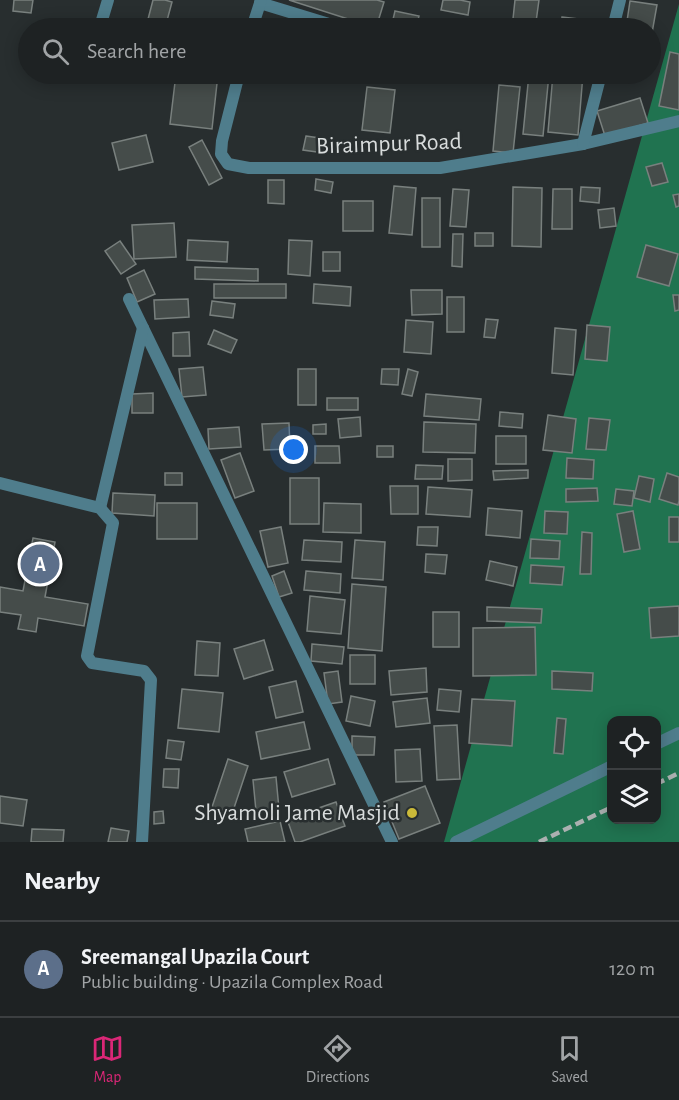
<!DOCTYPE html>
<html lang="en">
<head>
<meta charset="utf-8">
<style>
	:root { --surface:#1e2223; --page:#2b2f30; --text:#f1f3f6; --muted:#a1a4a6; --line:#3c3f41; --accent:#db2777 }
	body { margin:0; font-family:"Alegreya Sans",sans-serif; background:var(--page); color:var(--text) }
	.controls { position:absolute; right:18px; bottom:18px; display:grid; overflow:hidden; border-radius:12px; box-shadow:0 3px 15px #0003 }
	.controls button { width:54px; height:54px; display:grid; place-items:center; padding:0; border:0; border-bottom:2px solid var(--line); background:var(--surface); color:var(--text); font:30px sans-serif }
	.you { position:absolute; left:294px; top:450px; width:21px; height:21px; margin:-15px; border:4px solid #fff; border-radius:50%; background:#1a73e8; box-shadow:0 0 0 9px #1a73e833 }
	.badge { display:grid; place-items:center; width:39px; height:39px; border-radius:50%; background:var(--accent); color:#fff; font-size:20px; font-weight:700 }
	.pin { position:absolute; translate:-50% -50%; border:3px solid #fff; box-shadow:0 2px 6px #0006 }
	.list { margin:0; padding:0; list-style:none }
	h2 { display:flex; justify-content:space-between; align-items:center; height:78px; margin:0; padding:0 24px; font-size:26px }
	h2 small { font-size:20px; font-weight:400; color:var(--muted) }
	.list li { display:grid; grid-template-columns:39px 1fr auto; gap:18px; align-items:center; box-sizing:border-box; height:96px; padding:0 24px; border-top:2px solid var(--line) }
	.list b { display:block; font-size:22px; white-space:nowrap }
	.list p { margin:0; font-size:20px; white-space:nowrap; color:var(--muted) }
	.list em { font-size:20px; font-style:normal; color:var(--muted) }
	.icon { flex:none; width:33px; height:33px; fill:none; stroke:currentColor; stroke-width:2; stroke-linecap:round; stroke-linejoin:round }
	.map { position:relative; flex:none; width:679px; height:842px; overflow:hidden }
	.search { position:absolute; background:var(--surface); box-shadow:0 3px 15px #0003; left:18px; right:18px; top:18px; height:66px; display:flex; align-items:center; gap:15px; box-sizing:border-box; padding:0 21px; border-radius:33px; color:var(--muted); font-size:22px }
	.sheet { height:174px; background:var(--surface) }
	nav { display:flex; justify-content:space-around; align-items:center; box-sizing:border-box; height:84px; border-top:2px solid var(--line); background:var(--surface); font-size:16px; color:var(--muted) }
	nav a { display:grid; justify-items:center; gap:3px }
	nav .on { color:var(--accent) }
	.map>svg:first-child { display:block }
	.forest { fill:#207350; fill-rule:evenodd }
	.building { fill:#454c4a; stroke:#79807e; stroke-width:1.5 }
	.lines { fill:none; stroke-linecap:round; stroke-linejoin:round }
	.minor { stroke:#4f7d8c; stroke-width:12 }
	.tertiary { stroke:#4f7d8c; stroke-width:12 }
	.rail { stroke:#abb0b0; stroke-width:4.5; stroke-dasharray:9 4.5; stroke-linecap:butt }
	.poi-dot { fill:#cbba39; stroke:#282e2f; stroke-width:2 }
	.labels { text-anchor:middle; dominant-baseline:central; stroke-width:5; stroke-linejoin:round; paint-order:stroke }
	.street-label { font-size:24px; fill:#d8dcdc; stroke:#282e2f }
	.poi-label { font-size:24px; fill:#d8dcdc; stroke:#282e2f; text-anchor:end }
</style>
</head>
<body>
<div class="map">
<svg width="679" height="842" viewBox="0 0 679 842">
	<rect width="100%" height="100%" fill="#282e2f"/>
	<path class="forest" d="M679 4V842H444ZM612 720H656V820H612Z"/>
	<g class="building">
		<path d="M14 0H33L31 13 13 11Z"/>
		<path d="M153 0H165L172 2 165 28H153L146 27Z"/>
		<path d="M289 0H377L384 2 376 28Z"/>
		<path d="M443 0H460L470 2 468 15 441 10Z"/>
		<path d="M515 0H539L536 22 513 19Z"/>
		<path d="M630 1 657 5 652 33H650V28H626Z"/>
		<path d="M395 11 419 16 416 28H391Z"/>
		<path d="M562 17 595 21 594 28H561Z"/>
		<path d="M261 21 287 28H259Z"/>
		<path d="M670 52 679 54V110L659 106Z"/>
		<path d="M176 74H218L212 129 170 124Z"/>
		<path d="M529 74H549L543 136 523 134Z"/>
		<path d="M553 74H583L578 135 548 132Z"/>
		<path d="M499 85 520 87 513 153 493 151Z"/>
		<path d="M367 87 395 90 390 133 362 130Z"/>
		<path d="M640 98 648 123 605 136 597 111Z"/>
		<path d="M146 135 153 162 119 170 112 143Z"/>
		<path d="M306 136 326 139 324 153 303 150Z"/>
		<path d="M202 140 222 178 209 185 189 147Z"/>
		<path d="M662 163 668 182 652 186 646 167Z"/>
		<path d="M316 179 333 182 331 193 315 190Z"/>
		<path d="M268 180H284V204L268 203Z"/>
		<path d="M394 186 416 188 412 235 389 233Z"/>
		<path d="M513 187 542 188 541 247 512 246Z"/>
		<path d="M581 187 600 188 599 203 580 201Z"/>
		<path d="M453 189 469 190 466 227 450 226Z"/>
		<path d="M553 189H572V229H552Z"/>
		<path d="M679 194V206L676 207 673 195Z"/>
		<rect x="422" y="198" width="18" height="49"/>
		<rect x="343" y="201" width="30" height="30"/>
		<path d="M614 208 616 226 600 228 598 210Z"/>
		<path d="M174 223 176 257 134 259 132 225Z"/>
		<rect x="475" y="233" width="18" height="13"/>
		<path d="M453 234H463L462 267 452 266Z"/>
		<path d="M188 240 228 242 227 262 187 260Z"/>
		<path d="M289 240 312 241 310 276 288 274Z"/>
		<path d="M120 241 136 264 121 274 105 251Z"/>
		<path d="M646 245 678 254 669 286 637 277Z"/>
		<rect x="323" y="252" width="17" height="19"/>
		<path d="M195 267 258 269V281L195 279Z"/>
		<path d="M144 270 155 294 137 302 127 278Z"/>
		<rect x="214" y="284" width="72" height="14"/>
		<path d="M314 284 351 287 350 306 313 303Z"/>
		<path d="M411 290H442V314L412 315Z"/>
		<path d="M673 295H679V310L675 311Z"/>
		<rect x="447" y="297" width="17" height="35"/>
		<path d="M188 299 189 317 155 319 154 300Z"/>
		<path d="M212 301 235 304 233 318 210 315Z"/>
		<path d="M486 319 498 320 495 338 484 337Z"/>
		<path d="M406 320 433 322 431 354 404 352Z"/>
		<path d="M587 325 610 327 607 361 585 359Z"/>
		<path d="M555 328 576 330 573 375 552 373Z"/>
		<path d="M214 330 237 340 231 353 208 344Z"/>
		<path d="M189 332 190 356H173V333Z"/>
		<path d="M203 367 206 395 182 397 179 369Z"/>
		<rect x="298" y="369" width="18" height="36"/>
		<path d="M382 369H399L398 385 381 384Z"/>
		<path d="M408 369 418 372 412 396 402 394Z"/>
		<path d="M153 393V413H132V394Z"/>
		<path d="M426 394 481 399 479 420 424 416Z"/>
		<rect x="327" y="398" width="31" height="12"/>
		<path d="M500 412 523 414 522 428 499 426Z"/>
		<path d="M548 415 576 419 572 453 543 450Z"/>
		<path d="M360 417 361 436 340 438 338 419Z"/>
		<path d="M589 418 610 420 606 450 586 449Z"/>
		<path d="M424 422 476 424 475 453 423 452Z"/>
		<path d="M289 423 290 449 264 450 262 424Z"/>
		<path d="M326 424V434H313V425Z"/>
		<path d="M239 427 241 447 209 449 208 429Z"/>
		<rect x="496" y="436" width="30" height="28"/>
		<path d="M315 446H339L340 463H315Z"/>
		<rect x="377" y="446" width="16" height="11"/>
		<path d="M240 453 254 491 235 498 221 460Z"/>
		<path d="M567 458 594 460 593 479 566 478Z"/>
		<path d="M448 459H472V480L448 481Z"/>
		<path d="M416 465 443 466 442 479H415Z"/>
		<path d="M528 470V478L494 480 493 471Z"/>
		<rect x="165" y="473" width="17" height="12"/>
		<path d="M667 473 679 477V501L678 505 659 499Z"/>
		<path d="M639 476 654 479 650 502 634 498Z"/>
		<rect x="290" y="478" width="29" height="46"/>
		<path d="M390 486H418V514H391Z"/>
		<path d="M428 487 472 490 470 517 426 514Z"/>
		<path d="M597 488 598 501 566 502V489Z"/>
		<path d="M616 489 634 491 632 506 614 504Z"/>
		<path d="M113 493 155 495 154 516 112 513Z"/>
		<rect x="157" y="503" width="40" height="36"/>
		<path d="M324 503 361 504V533L323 532Z"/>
		<path d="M488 508 522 511 520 538 486 535Z"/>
		<path d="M545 511 568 512 567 534 544 533Z"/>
		<path d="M633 511 640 549 624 552 617 514Z"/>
		<rect x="669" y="517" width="10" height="25"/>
		<path d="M281 527 288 563 268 567 260 531Z"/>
		<path d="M418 527H438L437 546 417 545Z"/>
		<path d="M582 532 592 533 591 574H580Z"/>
		<path d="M33 538 55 542 45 597 88 604 84 626 38 618 36 632 18 629 21 615 0 612V587L23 591Z"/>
		<path d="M531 539 560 541 559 559 530 558Z"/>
		<path d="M304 540 342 542 341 562 302 560Z"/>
		<path d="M355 540 385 542 383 580 352 578Z"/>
		<path d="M426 554 447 555 445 574 425 572Z"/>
		<path d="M490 561 517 567 513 586 486 580Z"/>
		<path d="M531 565 564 567 562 585 530 583Z"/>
		<path d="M284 571 292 593 279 597 272 576Z"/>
		<path d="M306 571 341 574 340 593 304 590Z"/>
		<path d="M352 584 386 587 382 651 348 648Z"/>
		<path d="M310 596 345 600 341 634 307 631Z"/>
		<path d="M679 606V636L651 638 649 608Z"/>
		<path d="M487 607 542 609 541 623 487 621Z"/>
		<rect x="433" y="612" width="26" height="35"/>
		<path d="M535 627 536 675 473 676V628Z"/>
		<path d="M264 640 273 670 244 679 234 649Z"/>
		<path d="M197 641 220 643 218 676 195 675Z"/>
		<path d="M312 644 344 647 342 664 311 661Z"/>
		<rect x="350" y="655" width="25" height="29"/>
		<path d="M426 668 427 692 391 695 389 671Z"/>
		<path d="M338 671 342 702 328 704 324 673Z"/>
		<path d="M552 671 593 673 592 691 552 689Z"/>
		<path d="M296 681 303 712 276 718 269 687Z"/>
		<path d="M182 689 223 693 219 732 178 728Z"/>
		<path d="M439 689 461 691 459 712 437 710Z"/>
		<path d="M351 696 375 701 370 726 346 721Z"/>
		<path d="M427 698 430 723 396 727 393 702Z"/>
		<path d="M472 699 515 701 512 746 469 743Z"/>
		<path d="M557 718 566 719 563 754 554 753Z"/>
		<path d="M304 722 310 749 261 759 256 732Z"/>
		<path d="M457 725 460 779 437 780 434 726Z"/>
		<path d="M352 736 375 737 374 755H352Z"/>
		<path d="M168 740 184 742 181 760 166 758Z"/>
		<path d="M420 749 422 781 396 782 395 750Z"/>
		<path d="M228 759 248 766 232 814 212 807Z"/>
		<path d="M328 759 335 784 292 797 284 772Z"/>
		<path d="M164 769H179L178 788 163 787Z"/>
		<path d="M276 777 279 809 256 811 253 780Z"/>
		<path d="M425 786 440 823 399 839 384 802Z"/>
		<path d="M0 796 27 800 23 826 0 823Z"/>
		<path d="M336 802 345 826 300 842H295L287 819Z"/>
		<path d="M163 811 164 823 154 824V812Z"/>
		<path d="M280 821 285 842H248L245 829Z"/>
		<path d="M111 828 129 831 127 842H108Z"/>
		<path d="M32 829 64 830 63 842H31Z"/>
	</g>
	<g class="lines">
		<g class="minor">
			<path d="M260 3 342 28"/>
			<path d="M102 20 108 0"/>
			<path d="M252 28 261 0"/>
			<path d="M613 28 620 0"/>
			<path d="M239 74 222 141 221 154 228 164 249 168H440L583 144 679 121"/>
			<path d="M583 144 601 74"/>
			<path d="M129 299 392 842"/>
			<path d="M100 508 143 328"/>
		</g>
		<g class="tertiary">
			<path d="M0 483 100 508 113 523 87 656 92 663 144 671 151 680 142 842"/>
			<path d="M656 744 679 733"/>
			<path d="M456 842 612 766"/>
		</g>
		<g class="rail">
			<path d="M656 784 679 773"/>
			<path d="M539 842 612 807"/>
		</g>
	</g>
	<circle class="poi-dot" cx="412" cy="813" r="6"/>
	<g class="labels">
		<g class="street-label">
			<text transform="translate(389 144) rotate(-2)">Biraimpur Road</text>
		</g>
		<g class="poi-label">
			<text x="400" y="813">Shyamoli Jame Masjid</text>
		</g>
	</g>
</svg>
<div class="controls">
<button><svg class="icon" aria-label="locate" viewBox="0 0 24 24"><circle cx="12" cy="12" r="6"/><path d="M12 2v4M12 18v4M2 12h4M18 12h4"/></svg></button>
<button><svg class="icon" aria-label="layers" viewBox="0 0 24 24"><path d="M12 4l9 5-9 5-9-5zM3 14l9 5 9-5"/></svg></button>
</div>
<div class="you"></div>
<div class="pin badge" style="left:40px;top:564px;background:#5c6f8a">A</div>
<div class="search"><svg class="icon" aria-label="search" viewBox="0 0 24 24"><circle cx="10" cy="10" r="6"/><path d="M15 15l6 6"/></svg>Search here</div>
</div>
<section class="sheet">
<h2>Nearby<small></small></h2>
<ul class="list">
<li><span class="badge" style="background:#5c6f8a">A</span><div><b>Sreemangal Upazila Court</b><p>Public building · Upazila Complex Road</p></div><em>120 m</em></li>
</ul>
</section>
<nav>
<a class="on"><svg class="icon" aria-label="map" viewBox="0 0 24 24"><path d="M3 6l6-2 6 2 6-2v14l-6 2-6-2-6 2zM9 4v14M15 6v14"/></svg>Map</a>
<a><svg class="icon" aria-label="directions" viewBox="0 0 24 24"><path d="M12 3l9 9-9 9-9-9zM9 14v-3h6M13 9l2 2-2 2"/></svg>Directions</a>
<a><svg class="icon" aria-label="saved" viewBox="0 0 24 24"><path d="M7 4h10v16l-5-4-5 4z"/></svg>Saved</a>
</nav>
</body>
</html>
